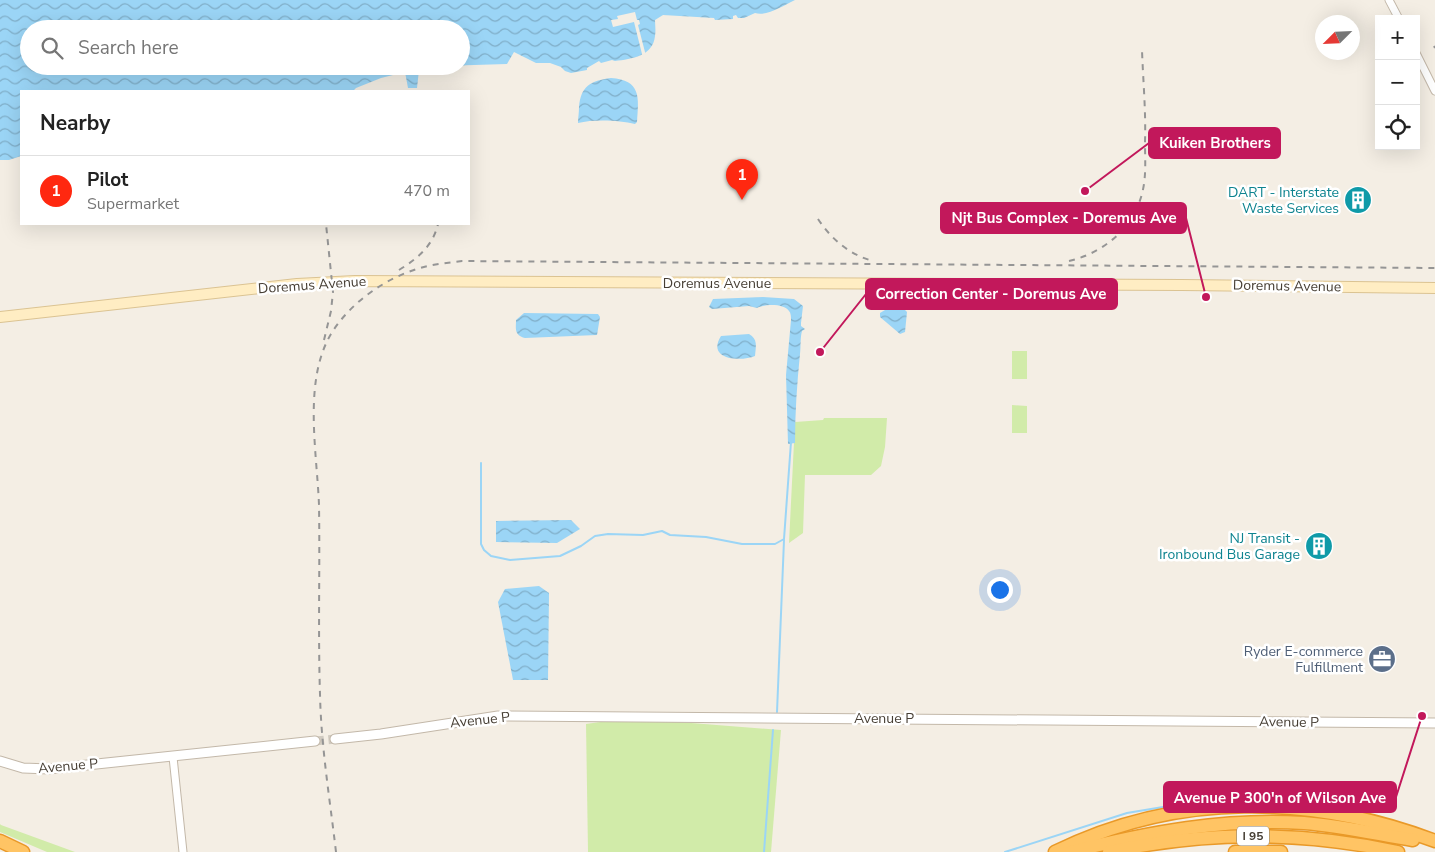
<!DOCTYPE html>
<html lang="en">
<head>
<meta charset="utf-8">
<style>
	:root { --surface:#fff; --page:#f6f6f6; --text:#222; --muted:#767676; --line:#e0e0e0; --accent:#ff2810 }
	body { margin:0; font-family:"Nunito Sans",sans-serif; background:var(--page); color:var(--text) }
	.controls { position:absolute; right:15px; top:15px; display:grid; overflow:hidden; border-radius:0px; box-shadow:0 5px 20px #0002 }
	.controls button { width:45px; height:45px; display:grid; place-items:center; padding:0; border:0; border-bottom:1px solid var(--line); background:var(--surface); color:var(--text); font:25px sans-serif }
	.compass { position:absolute; left:1315px; top:15px; width:45px; height:45px; border-radius:50%; background:var(--surface); box-shadow:0 5px 20px #0002; rotate:246deg }
	.you { position:absolute; left:999px; top:589px; width:18px; height:18px; margin:-12px; border:4px solid #fff; border-radius:50%; background:#1a73e8; box-shadow:0 0 0 8px #1a73e833 }
	.badge { display:grid; place-items:center; width:32px; height:32px; border-radius:50%; background:var(--accent); color:#fff; font-size:16px; font-weight:700 }
	.pin { position:absolute; translate:-50% -41px; filter:drop-shadow(0 1px 2px #0008) }
	.pin::after { content:''; position:absolute; top:26px; width:18px; height:15px; background:inherit; clip-path:polygon(0 0,100% 0,50% 100%) }
	.list { margin:0; padding:0; list-style:none }
	h2 { display:flex; justify-content:space-between; align-items:center; height:65px; margin:0; padding:0 20px; font-size:21px }
	h2 small { font-size:16px; font-weight:400; color:var(--muted) }
	.list li { display:grid; grid-template-columns:32px 1fr auto; gap:15px; align-items:center; box-sizing:border-box; height:70px; padding:0 20px; border-top:1px solid var(--line) }
	.list b { display:block; font-size:19px; white-space:nowrap }
	.list p { margin:0; font-size:16px; white-space:nowrap; color:var(--muted) }
	.list em { font-size:16px; font-style:normal; color:var(--muted) }
	.icon { flex:none; width:28px; height:28px; fill:none; stroke:currentColor; stroke-width:2; stroke-linecap:round; stroke-linejoin:round }
	.map { position:relative; flex:none; width:1435px; height:852px; overflow:hidden }
	.search { position:absolute; background:var(--surface); box-shadow:0 5px 20px #0002; left:20px; top:20px; width:450px; height:55px; display:flex; align-items:center; gap:12px; box-sizing:border-box; padding:0 18px; border-radius:28px; color:var(--muted); font-size:19px }
	.panel { position:absolute; background:var(--surface); box-shadow:0 5px 20px #0002; left:20px; top:90px; width:450px; height:135px; border-radius:0px }
	.map>svg:first-child { display:block }
	.grass { fill:#d1eba9 }
	.water { fill:url(#water-waves) }
	.pier { fill:#f4eee4 }
	.lines { fill:none; stroke-linecap:round; stroke-linejoin:round }
	.stream { stroke:#9bd5f6; stroke-width:2 }
	.tertiary-tunnel { stroke:#d1cbc1; stroke-width:9; stroke-dasharray:9 4.5; stroke-linecap:butt }
	.minor-casing { stroke:#c3b8a9; stroke-width:9 }
	.tertiary-casing { stroke:#c3b8a9; stroke-width:11 }
	.secondary-casing { stroke:#dbc392; stroke-width:12 }
	.motorway-casing { stroke:#e99928; stroke-width:15 }
	.minor { stroke:#fff; stroke-width:7 }
	.tertiary { stroke:#fff; stroke-width:9 }
	.secondary { stroke:#ffedc3; stroke-width:10 }
	.motorway { stroke:#ffc464; stroke-width:12 }
	.rail { stroke:#959595; stroke-width:2; stroke-dasharray:6 6; stroke-linecap:butt }
	.labels { text-anchor:middle; dominant-baseline:central; stroke-width:5; stroke-linejoin:round; paint-order:stroke }
	.shield { fill:#fff; stroke:#7e7871; stroke-width:1 }
	.shield-label { font-size:12px; font-weight:bold; fill:#463e34 }
	.culture-label { font-size:14px; fill:#0d838f; stroke:#fff; text-anchor:end }
	.street-label { font-size:14px; fill:#463e34; stroke:#fff }
	.service-label { font-size:14px; fill:#4e5e75; stroke:#fff; text-anchor:end }
	.leader { fill:none; stroke:#c2185b; stroke-width:2 }
	.callout-dot { fill:#c2185b; stroke:#fff; stroke-width:2 }
	.callout { fill:#c2185b; stroke:#c2185b; stroke-width:2 }
	.callout-label { font-size:15px; text-anchor:middle; font-weight:bold; fill:#fff }
</style>
</head>
<body>
<div class="map">
<svg width="1435" height="852" viewBox="0 0 1435 852">
	<defs>
		<pattern id="water-waves" width="16" height="10" patternUnits="userSpaceOnUse" patternTransform="scale(1.25)"><rect width="16" height="10" fill="#9bd5f6"/><path d="M0 5q4-4 8 0t8 0" fill="none" stroke="#80aec8"/></pattern>
	</defs>
	<rect width="100%" height="100%" fill="#f4eee4"/>
	<g class="grass">
		<rect x="1012" y="351" width="15" height="28"/>
		<path d="M1012 405 1027 406V433H1012Z"/>
		<path d="M824 418H887L885 447 881 466 871 475H805L803 533 789 543 795 422 823 420Z"/>
		<path d="M628 718 781 730 771 852H588L586 724Z"/>
		<path d="M0 824 1 825 75 852H47L0 832Z"/>
	</g>
	<g class="water">
		<path d="M0 0H795C784 5 767 17 755 13L744 18H738L736 15 733 16V19L715 20 714 18 663 15 655 20C655 25 656 30 655 36 653 56 632 59 615 61L612 60 601 63 599 61 587 68V70L571 73 565 71 561 67 550 63H536L514 52 507 64 441 66H461V29H29V66H440L419 70 417 88H408L405 72 381 78 356 88 353 91H21V156L9 160H0Z"/>
		<path d="M611 78C641 80 639 97 637 122L635 124C619 120 594 119 578 123 578 118 579 113 579 107 581 86 590 81 611 78Z"/>
		<path d="M763 297 794 299 803 306 801 323V326L805 329 802 331C800 338 801 346 800 354 797 383 795 413 795 443L788 444 786 375 791 320C791 317 791 313 789 311 784 303 764 304 757 308L749 306 712 309 709 307 713 299Z"/>
		<path d="M899 308 904 309 907 312 905 332 900 334 880 317V313L885 310Z"/>
		<path d="M524 313 598 314 600 317 597 335 525 338C514 335 516 329 516 320Z"/>
		<path d="M749 334C758 339 756 346 755 356 741 362 706 360 721 336Z"/>
		<path d="M571 520 580 529 557 543 496 542V521Z"/>
		<path d="M539 586 549 593 548 680H513L498 602 505 589Z"/>
	</g>
	<path class="pier" d="M635 12 637 20H639L640 24 638 25 646 56 643 58 634 22 613 27 611 20 618 19 617 16Z"/>
	<g class="lines">
		<g class="stream">
			<path d="M481 463V544L484 550 491 556 510 560 560 556 581 546 595 536 608 534 643 535 662 531 670 535 706 537 742 544H775L784 539 791 442"/>
			<path d="M777 712 784 540"/>
			<path d="M764 852 773 730"/>
			<path d="M1005 852 1127 813 1175 805"/>
		</g>
		<path class="tertiary-tunnel" d="M315 741 335 739"/>
		<g class="minor-casing">
			<g id="minor">
				<path d="M1389 0 1399 19"/>
				<path d="M1416 53 1435 91"/>
				<path d="M173 757 183 852"/>
			</g>
		</g>
		<g class="tertiary-casing">
			<g id="tertiary">
				<path d="M335 739 381 734 498 716 1435 723"/>
				<path d="M0 761 23 768 49 769 315 741"/>
			</g>
		</g>
		<g class="secondary-casing">
			<path id="secondary" d="M0 317 297 284 355 281 1182 285 1435 288"/>
		</g>
		<g class="motorway-casing">
			<g id="motorway">
				<path d="M0 841 23 852"/>
				<path d="M1055 852C1176 792 1311 794 1435 841"/>
				<path d="M1071 852C1148 832 1225 818 1304 823 1341 826 1376 834 1413 840"/>
				<path d="M1109 852C1205 831 1302 831 1398 852"/>
				<path d="M1235 852H1281"/>
			</g>
		</g>
		<use href="#minor" class="minor"/>
		<use href="#tertiary" class="tertiary"/>
		<use href="#secondary" class="secondary"/>
		<use href="#motorway" class="motorway"/>
		<g class="rail">
			<path d="M1434 46 1435 48"/>
			<path d="M818 219C831 239 850 255 873 261"/>
			<path d="M1069 261C1107 252 1138 224 1144 184 1146 170 1145 156 1145 142 1146 111 1143 80 1142 50"/>
			<path d="M399 270C417 259 433 246 438 224"/>
			<path d="M324 340 331 311 333 292 326 224"/>
			<path d="M336 852C330 800 321 746 320 694 318 631 320 568 319 505 317 452 303 381 331 334 349 304 384 279 417 269 432 264 447 263 462 261L1435 268"/>
		</g>
	</g>
	<defs>
		<g id="building-disc" transform="scale(1.4375)"><circle r="9.5" fill="#0f9aa8" stroke="#fff"/><path d="M-4-6H4V6H1V3H-1V6H-4ZM-2.5-4.3h1.7v1.8h-1.7ZM.8-4.3h1.7v1.8H.8ZM-2.5-1h1.7V.8h-1.7ZM.8-1h1.7V.8H.8Z" fill="#fff"/></g>
		<g id="office-disc" transform="scale(1.4375)"><circle r="9.5" fill="#5c6f8a" stroke="#fff"/><path d="M-6-3h4V-5.5h4V-3h4V5H-6ZM-1-4.5V-3h2v-1.5ZM-6 0V1H6V0Z" fill="#fff"/></g>
	</defs>
	<g fill-rule="evenodd">
		<use href="#building-disc" x="1358" y="200"/>
		<use href="#building-disc" x="1319" y="546"/>
		<use href="#office-disc" x="1382" y="659"/>
	</g>
	<g class="labels">
		<rect class="shield" x="1237" y="826.5" width="32" height="19" rx="4"/>
		<g class="shield-label">
			<text x="1253" y="836">I 95</text>
		</g>
		<g class="culture-label">
			<text x="1339" y="192">DART - Interstate<tspan x="1339" dy="16">Waste Services</tspan></text>
			<text x="1300" y="538">NJ Transit -<tspan x="1300" dy="16">Ironbound Bus Garage</tspan></text>
		</g>
		<g class="street-label">
			<text x="717" y="283">Doremus Avenue</text>
			<text transform="translate(312 285) rotate(-4)">Doremus Avenue</text>
			<text transform="translate(1287 286) rotate(1)">Doremus Avenue</text>
			<text x="884" y="718">Avenue P</text>
			<text transform="translate(480 720) rotate(-6)">Avenue P</text>
			<text transform="translate(1289 722) rotate(1)">Avenue P</text>
			<text transform="translate(68 766) rotate(-5)">Avenue P</text>
		</g>
		<g class="service-label">
			<text x="1363" y="651">Ryder E-commerce<tspan x="1363" dy="16">Fulfillment</tspan></text>
		</g>
	</g>
	<path class="leader" d="M1085 191L1149 143M1206 297L1186 218M820 352L866 294M1422 716L1396 797"/>
	<g class="callout-dot">
		<circle cx="1085" cy="191" r="5"/>
		<circle cx="1206" cy="297" r="5"/>
		<circle cx="820" cy="352" r="5"/>
		<circle cx="1422" cy="716" r="5"/>
	</g>
	<g class="callout">
		<rect x="1149" y="128" width="131" height="30" rx="5"/>
		<rect x="941" y="203" width="245" height="30" rx="5"/>
		<rect x="866" y="279" width="251" height="30" rx="5"/>
		<rect x="1164" y="782" width="232" height="30" rx="5"/>
	</g>
	<g class="callout-label">
		<text x="1215" y="148">Kuiken Brothers</text>
		<text x="1064" y="223">Njt Bus Complex - Doremus Ave</text>
		<text x="991" y="299">Correction Center - Doremus Ave</text>
		<text x="1280" y="803">Avenue P 300'n of Wilson Ave</text>
	</g>
</svg>
<div class="controls">
<button>+</button>
<button>−</button>
<button><svg class="icon" aria-label="locate" viewBox="0 0 24 24"><circle cx="12" cy="12" r="6"/><path d="M12 2v4M12 18v4M2 12h4M18 12h4"/></svg></button>
</div>
<svg class="compass" viewBox="-18 -18 36 36"><path d="M0-13l5 13h-10z" fill="#e53935"/><path d="M0 13l5-13h-10z" fill="#767676"/></svg>
<div class="you"></div>
<div class="pin badge" style="left:742px;top:200px">1</div>
<div class="search"><svg class="icon" aria-label="search" viewBox="0 0 24 24"><circle cx="10" cy="10" r="6"/><path d="M15 15l6 6"/></svg>Search here</div>
<section class="panel">
<h2>Nearby<small></small></h2>
<ul class="list">
<li><span class="badge">1</span><div><b>Pilot</b><p>Supermarket</p></div><em>470 m</em></li>
</ul>
</section>
</div>
</body>
</html>
